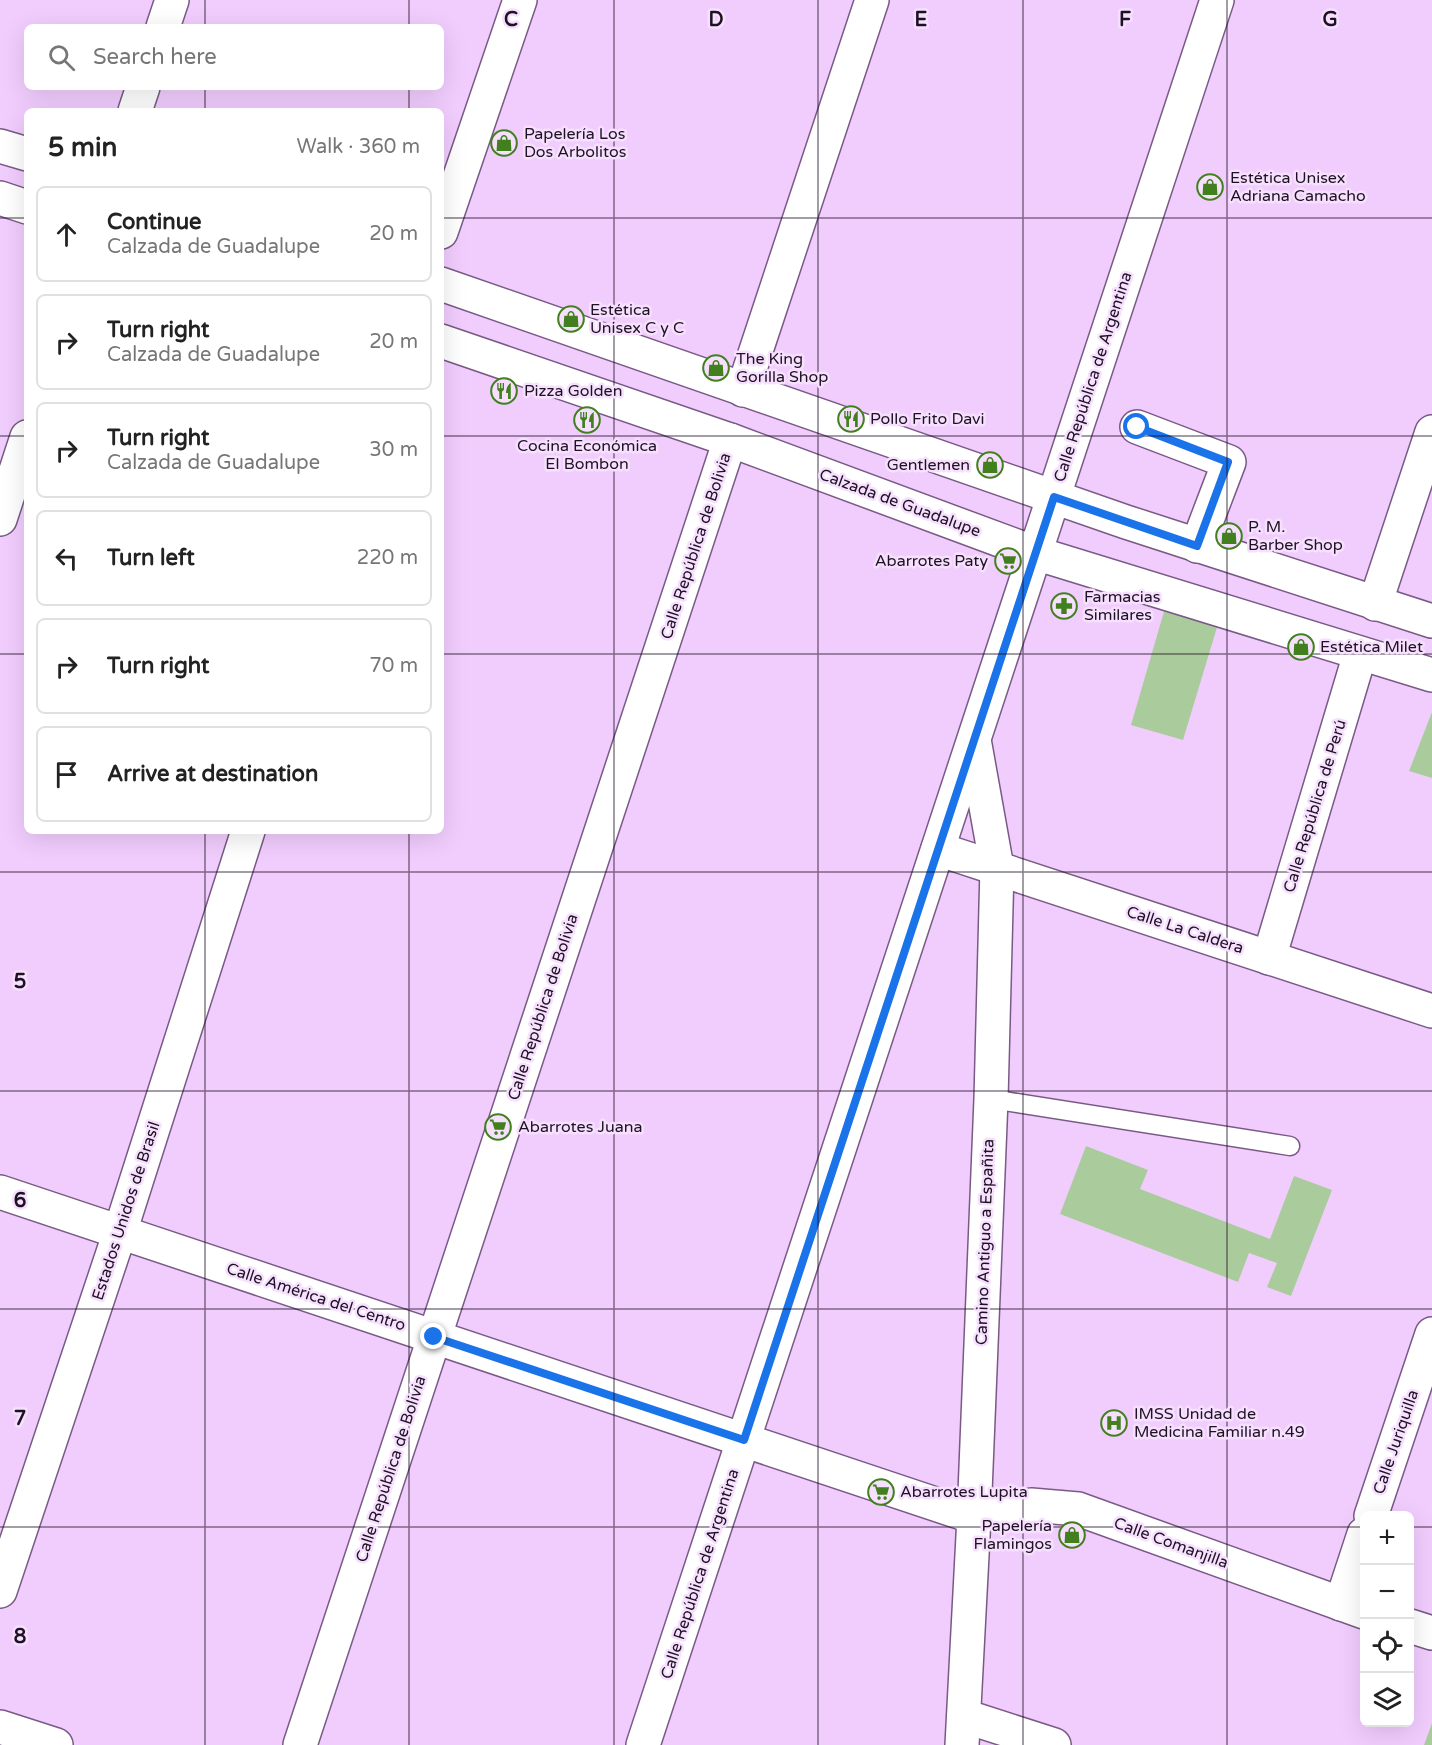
<!DOCTYPE html>
<html lang="en">
<head>
<meta charset="utf-8">
<style>
	:root { --surface:#fff; --page:#f6f6f6; --text:#222; --muted:#767676; --line:#e0e0e0 }
	body { margin:0; font-family:"Varela Round",sans-serif; background:var(--page); color:var(--text) }
	.controls { position:absolute; right:18px; bottom:18px; display:grid; overflow:hidden; border-radius:9px; box-shadow:0 6px 24px #0002 }
	.controls button { width:54px; height:54px; display:grid; place-items:center; padding:0; border:0; border-bottom:2px solid var(--line); background:var(--surface); color:var(--text); font:30px sans-serif }
	.stop { position:absolute; width:18px; height:18px; margin:-14px; border:4px solid #1a73e8; border-radius:50%; background:#fff }
	.stop.end { background:#1a73e8; border-color:#fff; box-shadow:0 2px 6px #0008 }
	.list { margin:0; padding:0; list-style:none }
	h2 { display:flex; justify-content:space-between; align-items:center; height:78px; margin:0; padding:0 24px; font-size:26px }
	h2 small { font-size:20px; font-weight:400; color:var(--muted) }
	.list li { display:grid; grid-template-columns:39px 1fr auto; gap:18px; align-items:center; box-sizing:border-box; height:96px; margin:0 12px 12px; padding:0 12px; border:2px solid var(--line); border-radius:9px }
	.list b { display:block; font-size:22px; white-space:nowrap }
	.list p { margin:0; font-size:20px; white-space:nowrap; color:var(--muted) }
	.list em { font-size:20px; font-style:normal; color:var(--muted) }
	.icon { flex:none; width:33px; height:33px; fill:none; stroke:currentColor; stroke-width:2; stroke-linecap:round; stroke-linejoin:round }
	.map { position:relative; flex:none; width:1432px; height:1745px; overflow:hidden }
	.search { position:absolute; background:var(--surface); box-shadow:0 6px 24px #0002; left:24px; top:24px; width:420px; height:66px; display:flex; align-items:center; gap:15px; box-sizing:border-box; padding:0 21px; border-radius:9px; color:var(--muted); font-size:22px }
	.panel { position:absolute; background:var(--surface); box-shadow:0 6px 24px #0002; left:24px; top:108px; width:420px; height:726px; border-radius:9px }
	.map>svg:first-child { display:block }
	.building { fill:#aacc9c }
	.lines { fill:none; stroke-linecap:round; stroke-linejoin:round }
	.lane-casing { stroke:#795a85; stroke-width:21 }
	.street-casing { stroke:#795a85; stroke-width:36 }
	.primary-casing { stroke:#795a85; stroke-width:36 }
	.lane { stroke:#fff; stroke-width:18 }
	.street { stroke:#fff; stroke-width:33 }
	.primary { stroke:#fff; stroke-width:33 }
	.route { stroke:#1a73e8; stroke-width:8 }
	.grid { fill:none; stroke:#1e1123; stroke-width:1.5; stroke-opacity:0.55 }
	.labels { text-anchor:middle; dominant-baseline:central; stroke-width:5; stroke-linejoin:round; paint-order:stroke }
	.poi-label { font-size:16px; fill:#1e1123; stroke:#f6e0fe; text-anchor:start }
	.street-label { font-size:16px; fill:#1e1123; stroke:#f6e0fe }
	.grid-label { font-size:20px; text-anchor:middle; font-weight:bold; fill:#1e1123; stroke:#f6e0fe; stroke-width:5; stroke-linejoin:round; paint-order:stroke }
</style>
</head>
<body>
<div class="map">
<svg width="1432" height="1745" viewBox="0 0 1432 1745">
	<rect width="100%" height="100%" fill="#f1cdfe"/>
	<g class="building">
		<path d="M1165 608 1218 624 1183 740 1131 725Z"/>
		<path d="M1432 712V778L1409 771Z"/>
		<path d="M1086 1146 1148 1170 1140 1189 1270 1239 1294 1176 1332 1190 1291 1296 1267 1287 1277 1263 1249 1253 1238 1282 1060 1214Z"/>
		<path d="M1432 1723V1745H1424Z"/>
	</g>
	<g class="lines">
		<g class="lane-casing">
			<path id="lane" d="M991 1099 1290 1146"/>
		</g>
		<g class="street-casing">
			<g id="street">
				<path d="M163 27 172 0"/>
				<path d="M135 111 143 87"/>
				<path d="M441 232 520 0"/>
				<path d="M743 390 872 0"/>
				<path d="M1137 427 1229 462 1197 546"/>
				<path d="M0 519 27 437"/>
				<path d="M1375 604 1432 432"/>
				<path d="M938 849 1432 1011"/>
				<path d="M1269 958 1360 654"/>
				<path d="M0 1192 974 1517 1031 1505 1078 1509 1364 1612"/>
				<path d="M1371 1516 1432 1334"/>
				<path d="M0 1591 120 1232 248 831"/>
				<path d="M1341 1604 1364 1534"/>
				<path d="M1410 1626 1432 1633"/>
				<path d="M964 1716 1054 1745"/>
				<path d="M0 1727 56 1745"/>
				<path d="M300 1745 730 440"/>
				<path d="M643 1745 1217 0"/>
				<path d="M962 1745 974 1517 991 1099 997 868 975 745"/>
			</g>
		</g>
		<g class="primary-casing">
			<g id="primary">
				<path d="M0 146 27 154"/>
				<path d="M0 198 27 207"/>
				<path d="M441 284 1126 522 1432 621"/>
				<path d="M441 341 730 440 1035 553 1432 675"/>
			</g>
		</g>
		<use href="#lane" class="lane"/>
		<use href="#street" class="street"/>
		<use href="#primary" class="primary"/>
	</g>
	<g class="lines">
		<path class="route" d="M434 1337 744 1440 1054 497 1197 546 1228 462 1137 427"/>
	</g>
	<path class="grid" d="M205 0V27M409 0V27M614 0V1745M818 0V1745M1023 0V1745M1227 0V1745M205 87V111M409 87V111M0 218H27M441 218H1432M0 436H27M441 436H1432M0 654H27M441 654H1432M205 831V1745M409 831V1745M0 872H1432M0 1091H1432M0 1309H1432M0 1527H1364M1410 1527H1432"/>
	<defs>
		<g id="shop-ring" transform="scale(1.35)"><circle r="9.5" fill="#f6e0fe" stroke="#42801f" stroke-width="1.5"/><path d="M-5-2.5h2.3a2.7 3.5 0 0 1 5.4 0H5L5.5 6h-11ZM-1.5-2.5h3a1.5 2.3 0 0 0-3 0Z" fill="#42801f"/></g>
		<g id="restaurant-ring" transform="scale(1.35)"><circle r="9.5" fill="#f6e0fe" stroke="#42801f" stroke-width="1.5"/><path d="M-5-6h1v4h1v-4h1v4h1v-4h1v5L-1.5 .5V6h-2V.5L-5-1ZM5-6V6H3V1.5H1.5Q1.5-4 5-6Z" fill="#42801f"/></g>
		<g id="supermarket-ring" transform="scale(1.35)"><circle r="9.5" fill="#f6e0fe" stroke="#42801f" stroke-width="1.5"/><path d="M-6-5.5h2.5l.6 2H6L4.5 2H-2.5L-4.4-4H-6ZM-1.5 3.2a1.3 1.3 0 1 0 .1 0ZM3 3.2a1.3 1.3 0 1 0 .1 0Z" fill="#42801f"/></g>
		<g id="pharmacy-ring" transform="scale(1.35)"><circle r="9.5" fill="#f6e0fe" stroke="#42801f" stroke-width="1.5"/><path d="M-2-6h4v4h4v4h-4v4h-4v-4h-4v-4h4Z" fill="#42801f"/></g>
		<g id="hospital-ring" transform="scale(1.35)"><circle r="9.5" fill="#f6e0fe" stroke="#42801f" stroke-width="1.5"/><path d="M-5-5h3v3.5h4V-5h3V5h-3V1.5h-4V5h-3Z" fill="#42801f"/></g>
	</defs>
	<g fill-rule="evenodd">
		<use href="#shop-ring" x="504" y="143"/>
		<use href="#shop-ring" x="1210" y="187"/>
		<use href="#shop-ring" x="571" y="319"/>
		<use href="#shop-ring" x="716" y="368"/>
		<use href="#restaurant-ring" x="504" y="391"/>
		<use href="#restaurant-ring" x="851" y="419"/>
		<use href="#restaurant-ring" x="587" y="420"/>
		<use href="#shop-ring" x="990" y="465"/>
		<use href="#shop-ring" x="1229" y="536"/>
		<use href="#supermarket-ring" x="1008" y="561"/>
		<use href="#pharmacy-ring" x="1064" y="606"/>
		<use href="#shop-ring" x="1301" y="647"/>
		<use href="#supermarket-ring" x="498" y="1127"/>
		<use href="#hospital-ring" x="1114" y="1423"/>
		<use href="#supermarket-ring" x="881" y="1492"/>
		<use href="#shop-ring" x="1072" y="1535"/>
	</g>
	<g class="labels">
		<g class="poi-label">
			<text x="524" y="134">Papelería Los<tspan x="524" dy="18">Dos Arbolitos</tspan></text>
			<text x="1230" y="178">Estética Unisex<tspan x="1230" dy="18">Adriana Camacho</tspan></text>
			<text x="590" y="310">Estética<tspan x="590" dy="18">Unisex C y C</tspan></text>
			<text x="736" y="359">The King<tspan x="736" dy="18">Gorilla Shop</tspan></text>
			<text x="524" y="391">Pizza Golden</text>
			<text x="870" y="419">Pollo Frito Davi</text>
			<text x="587" y="446" text-anchor="middle">Cocina Económica<tspan x="587" dy="18">El Bombon</tspan></text>
			<text x="970" y="465" text-anchor="end">Gentlemen</text>
			<text x="1248" y="527">P. M.<tspan x="1248" dy="18">Barber Shop</tspan></text>
			<text x="988" y="561" text-anchor="end">Abarrotes Paty</text>
			<text x="1084" y="597">Farmacias<tspan x="1084" dy="18">Similares</tspan></text>
			<text x="1320" y="647">Estética Milet</text>
			<text x="518" y="1127">Abarrotes Juana</text>
			<text x="1134" y="1414">IMSS Unidad de<tspan x="1134" dy="18">Medicina Familiar n.49</tspan></text>
			<text x="900" y="1492">Abarrotes Lupita</text>
			<text x="1052" y="1526" text-anchor="end">Papelería<tspan x="1052" dy="18">Flamingos</tspan></text>
		</g>
		<g class="street-label">
			<text transform="translate(1093 377) rotate(-72)">Calle República de Argentina</text>
			<text transform="translate(900 503) rotate(20)">Calzada de Guadalupe</text>
			<text transform="translate(696 546) rotate(-72)">Calle República de Bolivia</text>
			<text transform="translate(1315 806) rotate(-73)">Calle República de Perú</text>
			<text transform="translate(1185 930) rotate(18)">Calle La Caldera</text>
			<text transform="translate(543 1007) rotate(-72)">Calle República de Bolivia</text>
			<text transform="translate(126 1211) rotate(-72)">Estados Unidos de Brasil</text>
			<text transform="translate(985 1242) rotate(-88)">Camino Antiguo a Españita</text>
			<text transform="translate(316 1297) rotate(18)">Calle América del Centro</text>
			<text transform="translate(1396 1442) rotate(-71)">Calle Juriquilla</text>
			<text transform="translate(391 1469) rotate(-72)">Calle República de Bolivia</text>
			<text transform="translate(1171 1543) rotate(20)">Calle Comanjilla</text>
			<text transform="translate(700 1574) rotate(-72)">Calle República de Argentina</text>
		</g>
	</g>
	<g class="grid-label">
		<text x="511" y="26">C</text>
		<text x="716" y="26">D</text>
		<text x="921" y="26">E</text>
		<text x="1125" y="26">F</text>
		<text x="1330" y="26">G</text>
		<text x="20" y="988">5</text>
		<text x="20" y="1207">6</text>
		<text x="20" y="1425">7</text>
		<text x="20" y="1643">8</text>
	</g>
</svg>
<div class="controls">
<button>+</button>
<button>−</button>
<button><svg class="icon" aria-label="locate" viewBox="0 0 24 24"><circle cx="12" cy="12" r="6"/><path d="M12 2v4M12 18v4M2 12h4M18 12h4"/></svg></button>
<button><svg class="icon" aria-label="layers" viewBox="0 0 24 24"><path d="M12 4l9 5-9 5-9-5zM3 14l9 5 9-5"/></svg></button>
</div>
<div class="stop" style="left:1137px;top:427px"></div>
<div class="stop end" style="left:434px;top:1337px"></div>
<div class="search"><svg class="icon" aria-label="search" viewBox="0 0 24 24"><circle cx="10" cy="10" r="6"/><path d="M15 15l6 6"/></svg>Search here</div>
<section class="panel">
<h2>5 min<small>Walk · 360 m</small></h2>
<ul class="list">
<li><svg class="icon" aria-label="ahead" viewBox="0 0 24 24"><path d="M12 20V5M6 11l6-6 6 6"/></svg><div><b>Continue</b><p>Calzada de Guadalupe</p></div><em>20 m</em></li>
<li><svg class="icon" aria-label="right" viewBox="0 0 24 24"><path d="M7 20v-9h11M14 6l5 5-5 5"/></svg><div><b>Turn right</b><p>Calzada de Guadalupe</p></div><em>20 m</em></li>
<li><svg class="icon" aria-label="right" viewBox="0 0 24 24"><path d="M7 20v-9h11M14 6l5 5-5 5"/></svg><div><b>Turn right</b><p>Calzada de Guadalupe</p></div><em>30 m</em></li>
<li><svg class="icon" aria-label="left" viewBox="0 0 24 24"><path d="M17 20v-9H6M10 6l-5 5 5 5"/></svg><div><b>Turn left</b></div><em>220 m</em></li>
<li><svg class="icon" aria-label="right" viewBox="0 0 24 24"><path d="M7 20v-9h11M14 6l5 5-5 5"/></svg><div><b>Turn right</b></div><em>70 m</em></li>
<li><svg class="icon" aria-label="arrive" viewBox="0 0 24 24"><path d="M6 21V4h12l-3 4 3 4H6"/></svg><div><b>Arrive at destination</b></div></li>
</ul>
</section>
</div>
</body>
</html>
